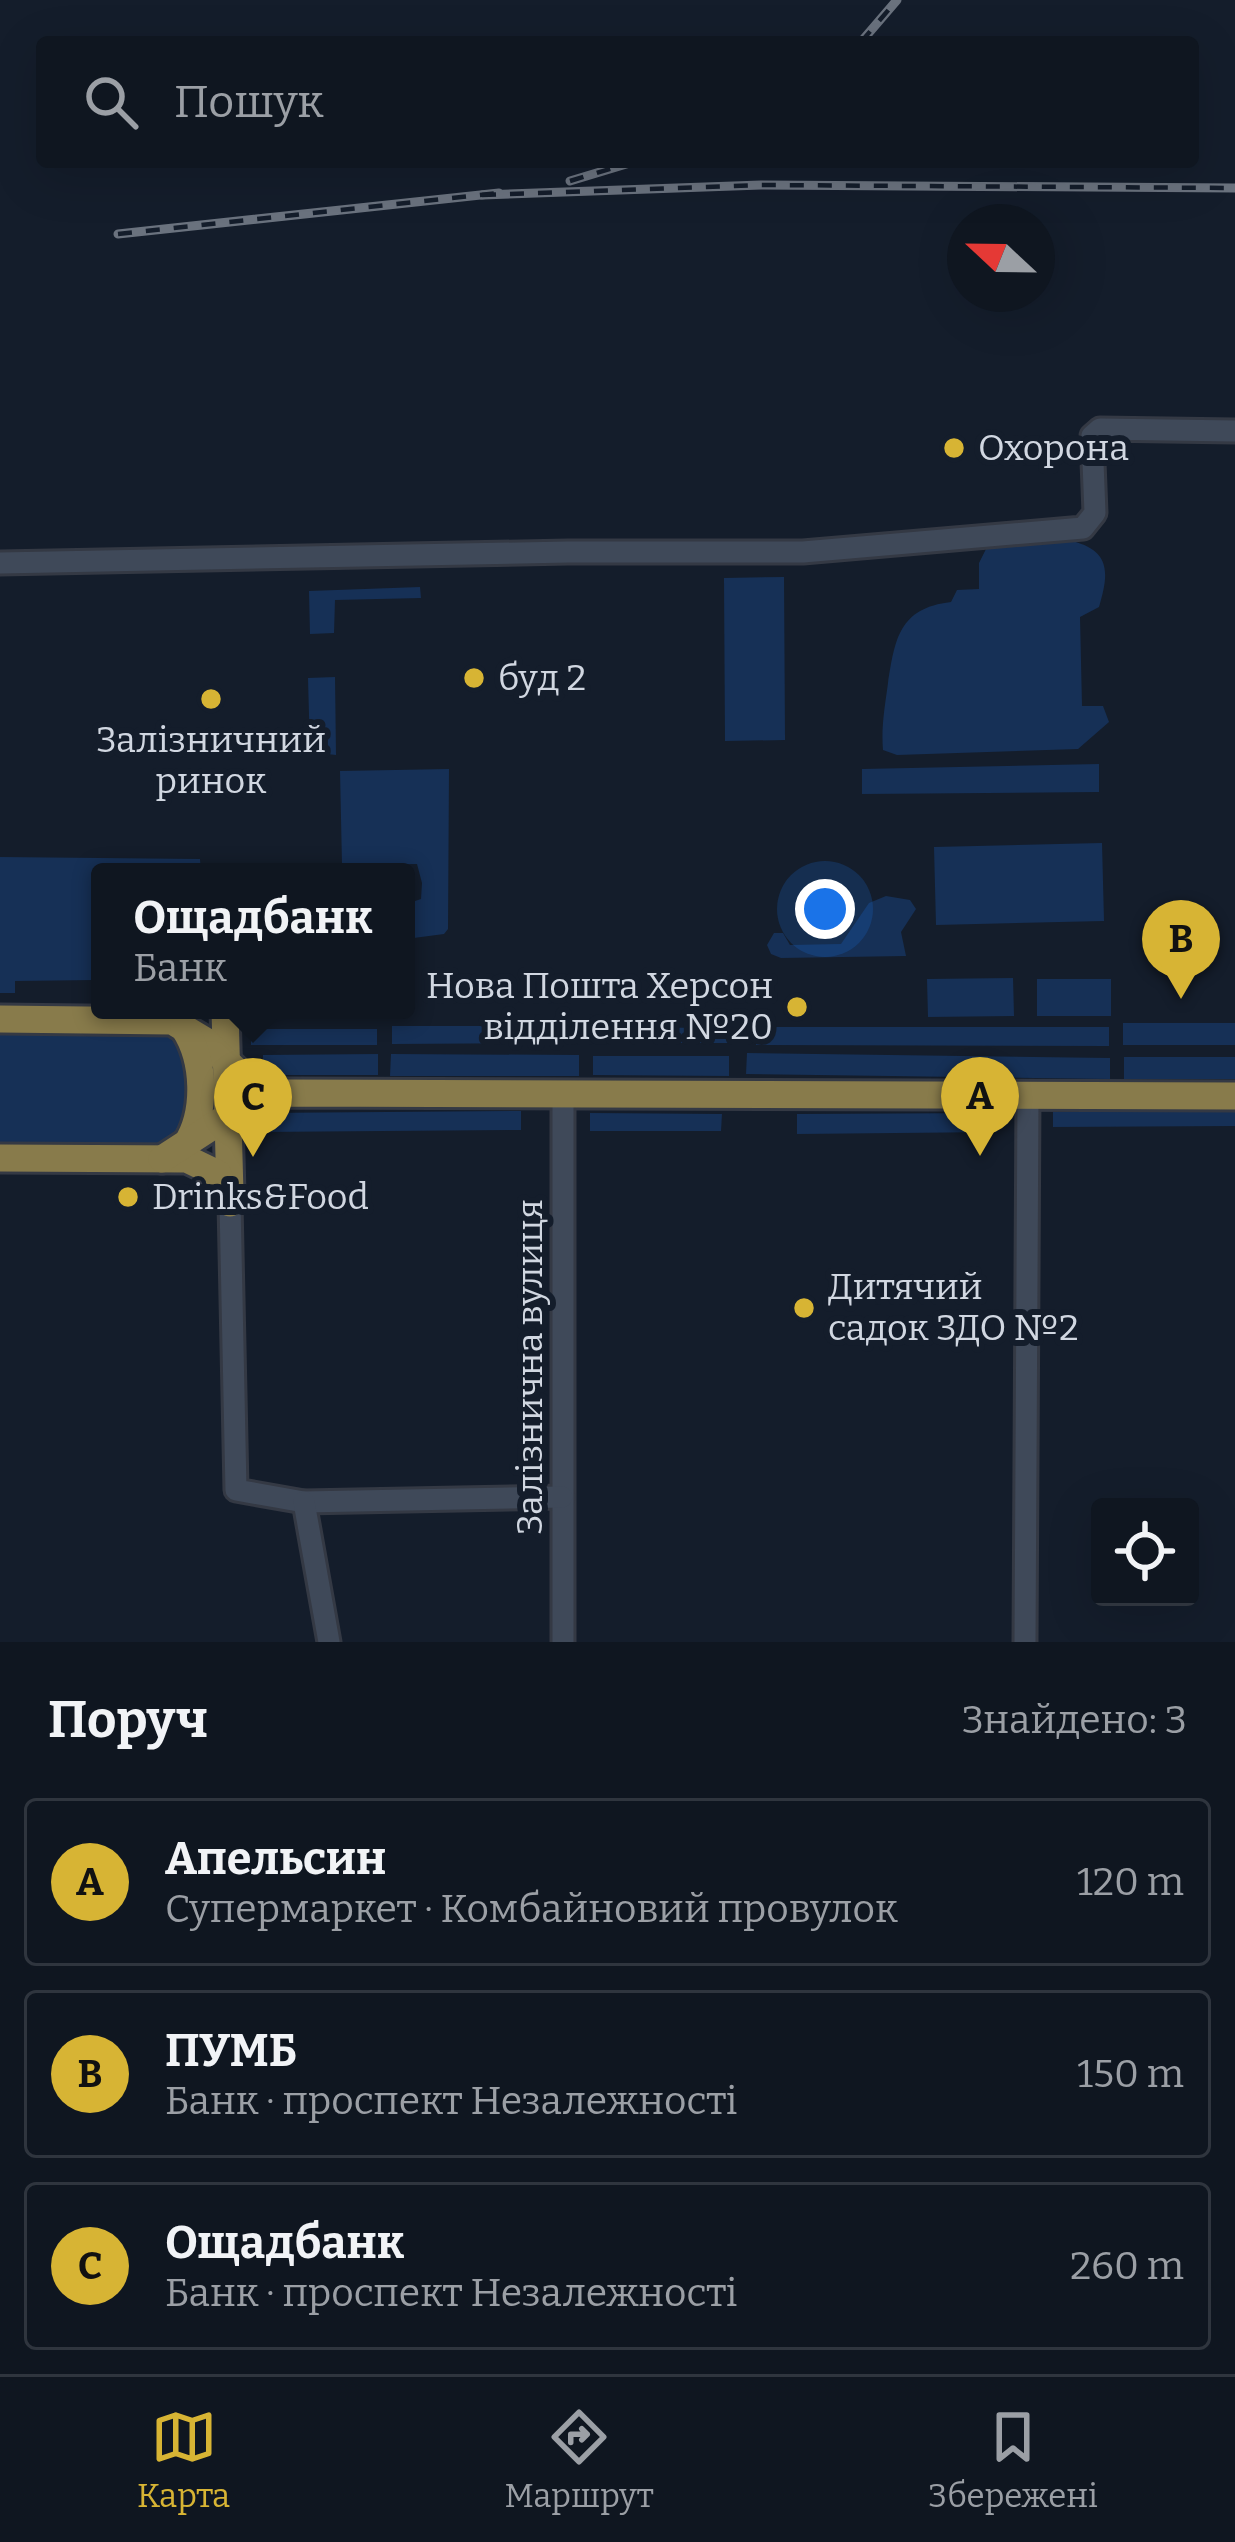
<!DOCTYPE html>
<html lang="uk">
<head>
<meta charset="utf-8">
<style>
	:root { --surface:#0f1620; --page:#181f29; --text:#f1f3f6; --muted:#9b9fa5; --line:#2f353e; --accent:#d7b434 }
	body { margin:0; font-family:Bitter,serif; background:var(--page); color:var(--text) }
	.controls { position:absolute; right:36px; bottom:36px; display:grid; overflow:hidden; border-radius:12px; box-shadow:0 12px 48px #0002 }
	.controls button { width:108px; height:108px; display:grid; place-items:center; padding:0; border:0; border-bottom:3px solid var(--line); background:var(--surface); color:var(--text); font:60px sans-serif }
	.compass { position:absolute; left:947px; top:204px; width:108px; height:108px; border-radius:50%; background:var(--surface); box-shadow:0 12px 48px #0002; rotate:292deg }
	.you { position:absolute; left:825px; top:909px; width:42px; height:42px; margin:-30px; border:9px solid #fff; border-radius:50%; background:#1a73e8; box-shadow:0 0 0 18px #1a73e833 }
	.badge { display:grid; place-items:center; width:78px; height:78px; border-radius:50%; background:var(--accent); color:#111; font-size:39px; font-weight:700 }
	.pin { position:absolute; translate:-50% -99px; filter:drop-shadow(0 3px 6px #0008) }
	.pin::after { content:''; position:absolute; top:63px; width:42px; height:36px; background:inherit; clip-path:polygon(0 0,100% 0,50% 100%) }
	.popup { position:absolute; left:91px; top:863px; width:324px; height:156px; box-sizing:border-box; display:grid; place-content:center; border-radius:12px; background:var(--surface); filter:drop-shadow(0 3px 9px #0005); font-size:39px; white-space:nowrap; color:var(--muted) }
	.popup b { font-size:45px; color:var(--text) }
	.popup::after { content:''; position:absolute; left:50%; top:100%; margin-left:-24px; border:24px solid transparent; border-top-color:var(--surface) }
	.list { margin:0; padding:0; list-style:none }
	h2 { display:flex; justify-content:space-between; align-items:center; height:156px; margin:0; padding:0 48px; font-size:51px }
	h2 small { font-size:39px; font-weight:400; color:var(--muted) }
	.list li { display:grid; grid-template-columns:78px 1fr auto; gap:36px; align-items:center; box-sizing:border-box; height:168px; margin:0 24px 24px; padding:0 24px; border:3px solid var(--line); border-radius:12px }
	.list b { display:block; font-size:45px; white-space:nowrap }
	.list p { margin:0; font-size:39px; white-space:nowrap; color:var(--muted) }
	.list em { font-size:39px; font-style:normal; color:var(--muted) }
	.icon { flex:none; width:66px; height:66px; fill:none; stroke:currentColor; stroke-width:2; stroke-linecap:round; stroke-linejoin:round }
	.map { position:relative; flex:none; width:1235px; height:1642px; overflow:hidden }
	.search { position:absolute; background:var(--surface); box-shadow:0 12px 48px #0002; left:36px; right:36px; top:36px; height:132px; display:flex; align-items:center; gap:30px; box-sizing:border-box; padding:0 42px; border-radius:12px; color:var(--muted); font-size:45px }
	.sheet { height:732px; background:var(--surface) }
	nav { display:flex; justify-content:space-around; align-items:center; box-sizing:border-box; height:168px; border-top:3px solid var(--line); background:var(--surface); font-size:33px; color:var(--muted) }
	nav a { display:grid; justify-items:center; gap:6px }
	nav .on { color:var(--accent) }
	.map>svg:first-child { display:block }
	.green { fill:#163056 }
	.lines { fill:none; stroke-linecap:round; stroke-linejoin:round }
	.minor-casing { stroke:#343944; stroke-width:27 }
	.major-casing { stroke:#343944; stroke-width:33 }
	.minor { stroke:#3f4959; stroke-width:21 }
	.major { stroke:#887b4b; stroke-width:27 }
	.rail-casing { stroke:#6a727e; stroke-width:9 }
	.rail { stroke:#141d2b; stroke-width:4.5; stroke-dasharray:14; stroke-linecap:butt }
	.poi-dot { fill:#d7b434; stroke:#141d2b; stroke-width:4.5 }
	.labels { text-anchor:middle; dominant-baseline:central; stroke-width:12; stroke-linejoin:round; paint-order:stroke }
	.poi-label { font-size:36px; fill:#d1d7e1; stroke:#141d2b; text-anchor:start }
	.street-label { font-size:36px; fill:#d1d7e1; stroke:#141d2b }
</style>
</head>
<body>
<div class="map">
<svg width="1235" height="1642" viewBox="0 0 1235 1642">
	<rect width="100%" height="100%" fill="#141d2b"/>
	<g class="green">
		<path d="M1072 541C1111 551 1109 573 1099 607L1080 617 1082 706H1103L1109 722 1078 749 897 755 883 750C881 727 885 706 888 683 895 639 899 608 951 602L957 590 979 589V563L986 549Z"/>
		<path d="M784 577 785 740 725 741 724 578Z"/>
		<path d="M420 587 421 598 335 600 334 633 310 634 309 591Z"/>
		<path d="M335 677 336 755 310 752 308 678Z"/>
		<path d="M1099 764V792L862 794V769Z"/>
		<path d="M449 769 448 929 444 934 406 939V904L421 899 422 883 417 864 342 865 340 771Z"/>
		<path d="M1102 843 1104 921 936 925 934 847Z"/>
		<path d="M0 857 200 859 201 872H100V992H96L95 980 15 981V993H0Z"/>
		<path d="M886 896 910 900 916 909 901 932 906 956 781 958 771 954 767 945 774 933H783L790 945 841 944 869 903Z"/>
		<path d="M1013 978 1014 1016 928 1017 927 979Z"/>
		<rect x="1037" y="979" width="74" height="37"/>
		<rect x="1123" y="1023" width="112" height="22"/>
		<path d="M392 1026H534L535 1043 392 1044Z"/>
		<path d="M553 1027 730 1028 729 1043H553Z"/>
		<path d="M756 1027H1109V1046L756 1045Z"/>
		<rect x="251" y="1029" width="126" height="16"/>
		<path d="M167 1030 184 1039 191 1117 167 1145 0 1143V1031Z"/>
		<path d="M747 1053 1110 1058V1079L746 1074Z"/>
		<path d="M378 1054V1075H263V1055Z"/>
		<path d="M391 1054 579 1055V1076H390Z"/>
		<path d="M593 1056H729V1076L593 1075Z"/>
		<rect x="1124" y="1057" width="111" height="22"/>
		<path d="M521 1111V1130L259 1132V1113Z"/>
		<path d="M1235 1111V1126L1053 1127V1112Z"/>
		<path d="M590 1113 722 1114 721 1131H590Z"/>
		<path d="M997 1113V1132L797 1134V1114Z"/>
	</g>
	<g class="lines">
		<g class="minor-casing">
			<g id="minor">
				<path d="M0 563 568 552H803L1083 528 1095 513 1092 436 1100 429 1235 431"/>
				<path d="M563 1093V1642"/>
				<path d="M230 1203 236 1490 304 1502 562 1497"/>
				<path d="M304 1502 329 1642"/>
				<path d="M1025 1642 1028 1095"/>
			</g>
		</g>
		<g class="major-casing">
			<g id="major">
				<path d="M225 1010 230 1193"/>
				<path d="M0 1019 172 1021 204 1040 247 1081 284 1093"/>
				<path d="M184 1028C205 1060 207 1112 186 1145"/>
				<path d="M0 1158 187 1159 218 1174 230 1203"/>
				<path d="M162 1159 239 1109 284 1093 1235 1096"/>
			</g>
		</g>
		<use href="#minor" class="minor"/>
		<use href="#major" class="major"/>
		<g class="rail-casing">
			<g id="rail">
				<path d="M861 42 897 0"/>
				<path d="M570 181 633 162"/>
				<path d="M482 195 761 185 1235 188"/>
				<path d="M118 234 499 193"/>
			</g>
		</g>
		<use href="#rail" class="rail"/>
	</g>
	<g class="poi-dot">
		<circle cx="954" cy="448" r="12"/>
		<circle cx="474" cy="678" r="12"/>
		<circle cx="211" cy="699" r="12"/>
		<circle cx="797" cy="1007" r="12"/>
		<circle cx="128" cy="1197" r="12"/>
		<circle cx="804" cy="1308" r="12"/>
	</g>
	<g class="labels">
		<g class="poi-label">
			<text x="978" y="448">Охорона</text>
			<text x="498" y="678">буд 2</text>
			<text x="211" y="740" text-anchor="middle">Залізничний<tspan x="211" dy="41">ринок</tspan></text>
			<text x="773" y="986" text-anchor="end">Нова Пошта Херсон<tspan x="773" dy="41">відділення №20</tspan></text>
			<text x="152" y="1197">Drinks&amp;Food</text>
			<text x="828" y="1287">Дитячий<tspan x="828" dy="41">садок ЗДО №2</tspan></text>
		</g>
		<g class="street-label">
			<text transform="translate(530 1367) rotate(-90)">Залізнична вулиця</text>
		</g>
	</g>
</svg>
<div class="controls">
<button><svg class="icon" aria-label="locate" viewBox="0 0 24 24"><circle cx="12" cy="12" r="6"/><path d="M12 2v4M12 18v4M2 12h4M18 12h4"/></svg></button>
</div>
<svg class="compass" viewBox="-18 -18 36 36"><path d="M0-13l5 13h-10z" fill="#e53935"/><path d="M0 13l5-13h-10z" fill="#9b9fa5"/></svg>
<div class="you"></div>
<div class="pin badge" style="left:980px;top:1156px">A</div>
<div class="pin badge" style="left:1181px;top:999px">B</div>
<div class="pin badge" style="left:253px;top:1157px">C</div>
<div class="popup"><b>Ощадбанк</b>Банк</div>
<div class="search"><svg class="icon" aria-label="search" viewBox="0 0 24 24"><circle cx="10" cy="10" r="6"/><path d="M15 15l6 6"/></svg>Пошук</div>
</div>
<section class="sheet">
<h2>Поруч<small>Знайдено: 3</small></h2>
<ul class="list">
<li><span class="badge">A</span><div><b>Апельсин</b><p>Супермаркет · Комбайновий провулок</p></div><em>120 m</em></li>
<li><span class="badge">B</span><div><b>ПУМБ</b><p>Банк · проспект Незалежності</p></div><em>150 m</em></li>
<li><span class="badge">C</span><div><b>Ощадбанк</b><p>Банк · проспект Незалежності</p></div><em>260 m</em></li>
</ul>
</section>
<nav>
<a class="on"><svg class="icon" aria-label="map" viewBox="0 0 24 24"><path d="M3 6l6-2 6 2 6-2v14l-6 2-6-2-6 2zM9 4v14M15 6v14"/></svg>Карта</a>
<a><svg class="icon" aria-label="directions" viewBox="0 0 24 24"><path d="M12 3l9 9-9 9-9-9zM9 14v-3h6M13 9l2 2-2 2"/></svg>Маршрут</a>
<a><svg class="icon" aria-label="saved" viewBox="0 0 24 24"><path d="M7 4h10v16l-5-4-5 4z"/></svg>Збережені</a>
</nav>
</body>
</html>
